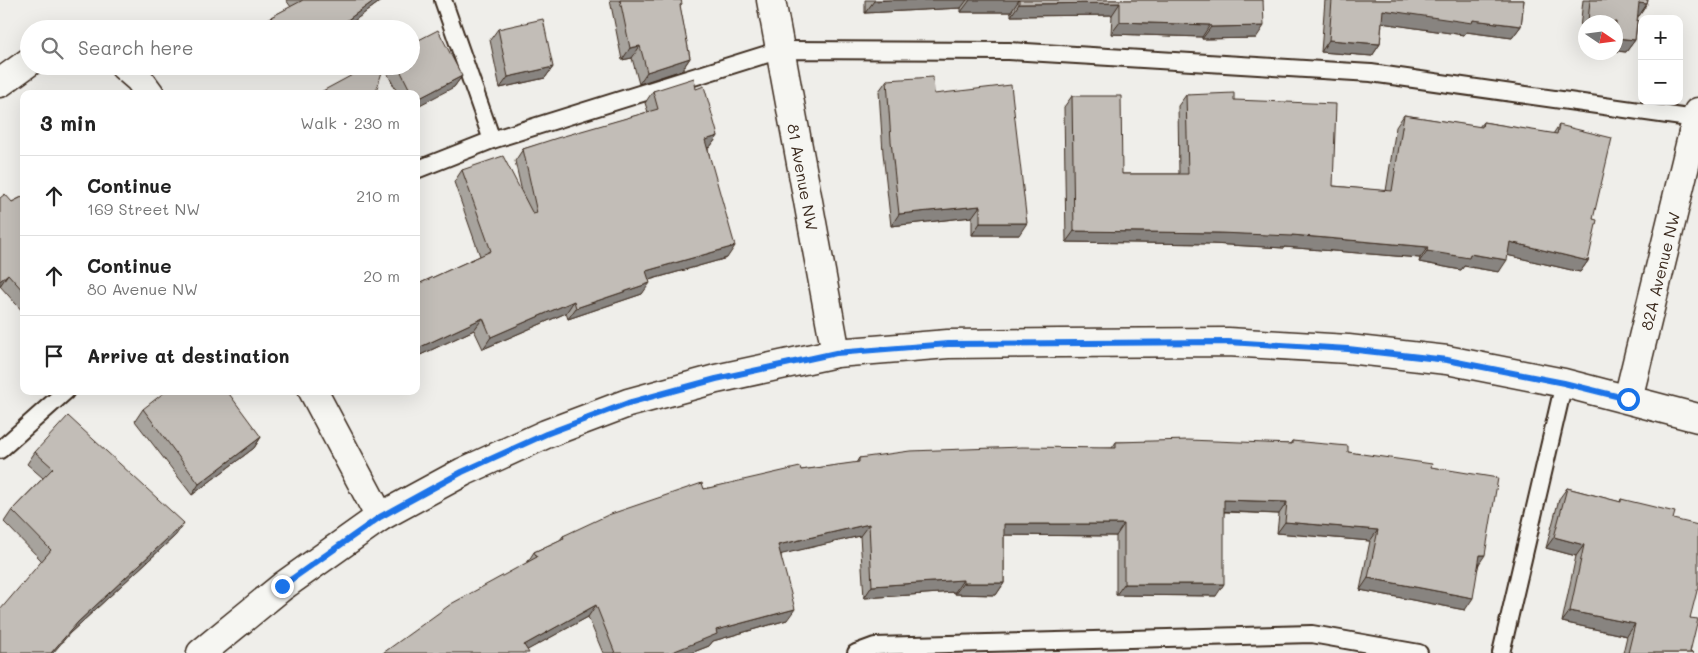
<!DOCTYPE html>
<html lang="en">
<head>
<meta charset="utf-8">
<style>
	:root { --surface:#fff; --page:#f2f2f2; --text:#222; --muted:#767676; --line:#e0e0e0 }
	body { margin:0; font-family:Mali,sans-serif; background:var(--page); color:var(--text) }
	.controls { position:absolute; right:15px; top:15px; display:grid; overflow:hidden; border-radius:10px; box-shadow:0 5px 20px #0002 }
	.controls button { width:45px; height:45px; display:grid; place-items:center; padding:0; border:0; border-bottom:1px solid var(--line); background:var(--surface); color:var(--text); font:25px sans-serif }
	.compass { position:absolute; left:1578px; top:15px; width:45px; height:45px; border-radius:50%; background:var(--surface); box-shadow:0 5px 20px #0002; rotate:103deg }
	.stop { position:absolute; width:15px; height:15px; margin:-11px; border:4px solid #1a73e8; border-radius:50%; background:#fff }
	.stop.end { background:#1a73e8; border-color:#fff; box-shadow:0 1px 5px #0008 }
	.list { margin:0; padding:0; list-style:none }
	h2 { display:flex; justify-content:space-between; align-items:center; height:65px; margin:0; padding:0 20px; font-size:21px }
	h2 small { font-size:16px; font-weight:400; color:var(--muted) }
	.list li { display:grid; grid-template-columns:32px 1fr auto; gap:15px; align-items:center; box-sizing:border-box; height:80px; padding:0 20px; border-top:1px solid var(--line) }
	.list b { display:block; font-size:19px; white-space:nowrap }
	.list p { margin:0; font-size:16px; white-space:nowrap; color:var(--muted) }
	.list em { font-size:16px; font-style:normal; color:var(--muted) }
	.icon { flex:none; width:28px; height:28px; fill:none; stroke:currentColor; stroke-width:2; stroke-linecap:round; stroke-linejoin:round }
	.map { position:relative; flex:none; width:1698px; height:653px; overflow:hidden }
	.search { position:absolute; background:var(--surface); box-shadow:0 5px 20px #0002; left:20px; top:20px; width:400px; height:55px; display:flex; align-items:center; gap:12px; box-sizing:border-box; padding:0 18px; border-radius:28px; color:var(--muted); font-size:19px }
	.panel { position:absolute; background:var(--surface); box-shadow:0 5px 20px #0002; left:20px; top:90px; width:400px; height:305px; border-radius:10px }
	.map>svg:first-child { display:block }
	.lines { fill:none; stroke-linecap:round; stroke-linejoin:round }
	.service-casing { stroke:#3b2a1e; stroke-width:20 }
	.minor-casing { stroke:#3b2a1e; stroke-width:31 }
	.tertiary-casing { stroke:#3b2a1e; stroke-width:31 }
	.service { stroke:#f6f6f2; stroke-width:16 }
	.minor { stroke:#f6f6f2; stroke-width:28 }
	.tertiary { stroke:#f6f6f2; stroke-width:28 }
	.wall { fill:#a7a39d; stroke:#3b2a1e }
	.shaded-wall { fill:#888480; stroke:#3b2a1e }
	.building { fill:#c2bdb7; stroke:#3b2a1e }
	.route { stroke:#1a73e8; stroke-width:6 }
	.labels { text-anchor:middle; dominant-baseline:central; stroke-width:4; stroke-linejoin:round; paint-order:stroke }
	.street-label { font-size:16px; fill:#3b2a1e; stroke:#f6f6f2 }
</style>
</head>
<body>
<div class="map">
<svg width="1698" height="653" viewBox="0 0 1698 653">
	<rect width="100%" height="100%" fill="#efeeea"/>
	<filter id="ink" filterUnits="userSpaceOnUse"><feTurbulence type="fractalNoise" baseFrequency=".02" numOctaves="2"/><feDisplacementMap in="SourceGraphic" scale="10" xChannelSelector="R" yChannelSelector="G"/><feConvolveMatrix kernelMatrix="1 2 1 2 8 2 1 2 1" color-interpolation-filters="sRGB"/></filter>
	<g filter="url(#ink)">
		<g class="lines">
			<g class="service-casing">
				<g id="service">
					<path d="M443 0 492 140"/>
					<path d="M416 170 492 140 780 50 1009 51 1371 73 1696 119"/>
					<path d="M0 450 66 391"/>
					<path d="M856 653 875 646 1312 634 1419 653"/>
					<path d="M1501 653 1564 383"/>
				</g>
			</g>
			<g class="minor-casing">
				<g id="minor">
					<path id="s1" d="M771 0 836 353"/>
					<path d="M124 66 139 79 150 94"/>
					<path d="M0 83 29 62"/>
					<path d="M313 391 380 517"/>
					<path id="s2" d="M1628 399 1698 112"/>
				</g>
			</g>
			<g class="tertiary-casing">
				<path id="tertiary" d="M201 653 283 586 380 517 463 472 546 434 628 403 716 379 836 353 948 344 1060 343 1228 342 1348 349 1447 360 1564 383 1698 418"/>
			</g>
			<use href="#service" class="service"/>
			<use href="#minor" class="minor"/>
			<use href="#tertiary" class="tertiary"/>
		</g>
		<g class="wall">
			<path d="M286 0H382L343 29H263L271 17 291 7Z"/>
			<path d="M610 0H681L680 7 690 58 682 70 639 84 632 58 622 60Z"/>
			<path d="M865 0H1263L1256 38 1202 39V37L1111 34 1112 15 1011 16V12H961V8L865 13Z"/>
			<path d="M1325 0H1524L1521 26 1512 38 1466 32 1464 35 1382 23 1380 44 1372 56 1321 52Z"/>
			<path d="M1583 0H1648L1647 4 1639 16H1638L1635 40 1626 52 1616 51V22H1586V48L1578 47Z"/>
			<path d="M498 29 553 67 545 78 500 88 490 40Z"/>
			<path d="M283 66H292L285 71Z"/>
			<path d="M369 66H411L462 76 454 87 416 94H398L384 67Z"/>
			<path d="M887 80 934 94 1019 235H972V217L891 226 883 153 879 91Z"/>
			<path d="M696 89 718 136 710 147 708 148 727 258 649 280 642 294 568 319 566 313 483 349 474 330 416 357V285L480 256 454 182 462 170 522 192 515 161 523 149 648 112 645 103 653 91Z"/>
			<path d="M1186 95 1234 100 1333 186 1386 191 1396 127 1404 115 1479 127 1483 122 1553 134 1559 125 1593 219 1588 261 1580 272 1507 255 1499 272 1464 266 1461 270 1419 262 1420 258 1284 247V248L1211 244 1066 242 1064 107 1072 96 1122 174H1179L1178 106Z"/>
			<path d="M24 196V313L0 286 12 202Z"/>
			<path d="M143 409 261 437 254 448 192 495 135 421Z"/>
			<path d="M1292 441 1348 452 1431 467 1479 564 1465 610 1360 590 1370 541 1277 533 1279 514 1224 512 1216 596 1116 595V536L1004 535V583L996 595 955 594V592L864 598 860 536 781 554 787 620 713 641 709 646 691 653H603L588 617 527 650 383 653 527 563 534 552 560 540 563 536 704 489 801 470 856 463 859 458 1112 448 1116 442 1290 444Z"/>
			<path d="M35 452 176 535 70 633 42 561 4 522 12 510 43 478 27 464Z"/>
			<path d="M1567 488 1620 502 1621 499 1673 519 1690 618V652L1693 653H1623L1627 636 1562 622 1576 556 1546 548 1559 499Z"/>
		</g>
		<g class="shaded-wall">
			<path d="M375 0H382L343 29H335Z"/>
			<path d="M890 0H967L961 8 865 13 874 1Z"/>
			<path d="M970 0H1019L1011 12H961Z"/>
			<path d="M1120 3 1112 15 1011 16 1019 4Z"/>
			<path d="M1639 3 1647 4 1639 16 1631 15Z"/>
			<path d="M1383 10 1473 20 1521 26 1512 38 1466 32 1464 35 1374 22Z"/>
			<path d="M1120 22 1210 25 1202 37 1111 34Z"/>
			<path d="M1264 26 1256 38 1202 39 1211 27Z"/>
			<path d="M1586 36V48L1578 47Z"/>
			<path d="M1616 38 1635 40 1626 52 1616 51Z"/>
			<path d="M1329 40 1380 44 1372 56 1321 52Z"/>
			<path d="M640 46 632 58 622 60 630 48Z"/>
			<path d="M690 58 682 70 639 84 647 72Z"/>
			<path d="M289 66H292L285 71Z"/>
			<path d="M553 67 545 78 500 88 508 77Z"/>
			<path d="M462 76 454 87 416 107V100Z"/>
			<path d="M718 136 710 147 697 151 705 140Z"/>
			<path d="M980 206 972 217 891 226 899 214Z"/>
			<path d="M980 223H1027L1019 235H972Z"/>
			<path d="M1074 231 1219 233 1292 235 1428 247 1420 258 1284 247V248L1211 244 1066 242Z"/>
			<path d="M1510 242 1588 261 1580 272 1502 254Z"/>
			<path d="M735 246 727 258 638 283 646 271Z"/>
			<path d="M1427 251 1470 254 1507 260 1499 272 1464 266 1461 270 1419 262Z"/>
			<path d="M8 274 0 286V281Z"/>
			<path d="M650 283 642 294 568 319 576 308Z"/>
			<path d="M574 301 566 313 483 349 491 337Z"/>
			<path d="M483 318 474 330 416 357V349Z"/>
			<path d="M261 437 254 448 192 495 199 484Z"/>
			<path d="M1224 500 1287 502 1279 514 1216 511Z"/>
			<path d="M1285 522 1378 530 1370 541 1277 533Z"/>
			<path d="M184 523 176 535 70 633 53 653H51L78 622Z"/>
			<path d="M869 524 860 536 770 557 778 545Z"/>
			<path d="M1004 524H1124L1116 536 996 535Z"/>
			<path d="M1554 537 1584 545 1576 556 1546 548Z"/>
			<path d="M1480 555H1485L1477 567Z"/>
			<path d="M1368 578 1473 598 1465 610 1360 590Z"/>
			<path d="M963 580 955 592 864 598 872 586Z"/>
			<path d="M963 583H1004L996 595 955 594Z"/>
			<path d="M1124 584H1224L1216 596 1116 595Z"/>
			<path d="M596 605 588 617 522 653 524 645Z"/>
			<path d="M795 609 787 620 713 641 709 646 691 653H670L716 630Z"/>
			<path d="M1570 611 1635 624 1627 636 1562 622Z"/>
		</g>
		<g class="building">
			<path d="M303 0H375L335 29H278L271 17Z"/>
			<path d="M620 0H681L682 4 680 5 690 58 647 72 640 46 630 48Z"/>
			<path d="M1019 0H1263L1264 26 1211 27 1210 25 1120 22V3L1019 4Z"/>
			<path d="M1332 0H1524L1521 26 1473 20 1472 23 1383 10 1380 44 1329 40Z"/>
			<path d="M1590 0H1648L1647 4 1639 3 1635 40 1616 38V22H1588Z"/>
			<path d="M543 19 553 67 508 77 498 29Z"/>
			<path d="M438 30 462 76 416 100V94H412L398 66H411V44Z"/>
			<path d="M369 66H384L375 94H317Z"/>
			<path d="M933 77 934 94 1011 85 1027 223H980V206L899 214 891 141 887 80Z"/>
			<path d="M694 78 696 89 704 86 718 136 705 140 735 246 646 271 650 283 576 308 574 301 491 337 483 318 416 349V285L491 251 462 170 503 156 533 214 537 213 523 149 557 138 658 109 653 91Z"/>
			<path d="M1234 93V100L1336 104 1333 186 1392 191 1404 115 1482 127 1483 122 1557 134 1559 125 1612 138 1593 219 1597 220 1588 261 1510 242 1507 260 1470 254 1469 258 1427 251 1428 247 1292 235V236L1219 233 1074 231 1072 96H1121L1122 174H1188L1186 95Z"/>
			<path d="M5 194 12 202 24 196V292L8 274 0 281V198Z"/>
			<path d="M166 391H227L261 437 199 484 143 409Z"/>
			<path d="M68 416 184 523 78 622 51 653H0V610L51 550 12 510 53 468 35 452Z"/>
			<path d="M1188 440 1292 444V441L1348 446V452L1432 464 1431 467 1498 478 1485 555H1480L1473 598 1368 578 1378 530 1285 522 1287 502 1224 500V584H1124V524H1004V583H963V580L872 586 869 524 778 545 795 609 716 630 717 634 670 653H615L596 605 524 645 529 653H383L451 604 537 557 534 552 564 538 563 536 608 515 702 483 704 489 800 467 801 470 859 462V458L910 451 1022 447 1116 448V442Z"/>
			<path d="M1567 488 1621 502V499L1675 512 1673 519 1698 525V587L1690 618 1698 619 1690 652 1693 653H1628L1635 624 1570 611 1584 545 1554 537Z"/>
		</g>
	</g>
	<g class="lines" filter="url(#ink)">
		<path class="route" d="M282 586 380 517 462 472 546 434 628 403 716 379 836 353 948 344 1228 342 1348 349 1447 360 1564 383 1628 399"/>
	</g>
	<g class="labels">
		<g class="street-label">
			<text stroke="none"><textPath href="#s1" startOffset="180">81 Avenue NW</textPath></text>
			<text stroke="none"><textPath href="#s2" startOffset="132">82A Avenue NW</textPath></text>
		</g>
	</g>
</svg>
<div class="controls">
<button>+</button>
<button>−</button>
</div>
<svg class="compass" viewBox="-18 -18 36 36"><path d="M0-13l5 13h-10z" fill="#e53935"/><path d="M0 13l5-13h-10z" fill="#767676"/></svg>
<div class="stop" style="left:1628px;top:399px"></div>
<div class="stop end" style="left:282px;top:586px"></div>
<div class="search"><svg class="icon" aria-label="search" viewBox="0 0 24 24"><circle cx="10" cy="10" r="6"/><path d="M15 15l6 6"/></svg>Search here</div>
<section class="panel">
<h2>3 min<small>Walk · 230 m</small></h2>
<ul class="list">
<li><svg class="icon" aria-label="ahead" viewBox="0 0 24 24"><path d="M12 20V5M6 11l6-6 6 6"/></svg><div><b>Continue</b><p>169 Street NW</p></div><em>210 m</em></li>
<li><svg class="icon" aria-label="ahead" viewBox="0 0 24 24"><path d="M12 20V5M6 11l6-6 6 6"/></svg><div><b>Continue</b><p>80 Avenue NW</p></div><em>20 m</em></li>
<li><svg class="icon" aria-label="arrive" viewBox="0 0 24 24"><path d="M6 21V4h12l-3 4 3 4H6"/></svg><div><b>Arrive at destination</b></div></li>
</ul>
</section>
</div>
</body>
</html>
